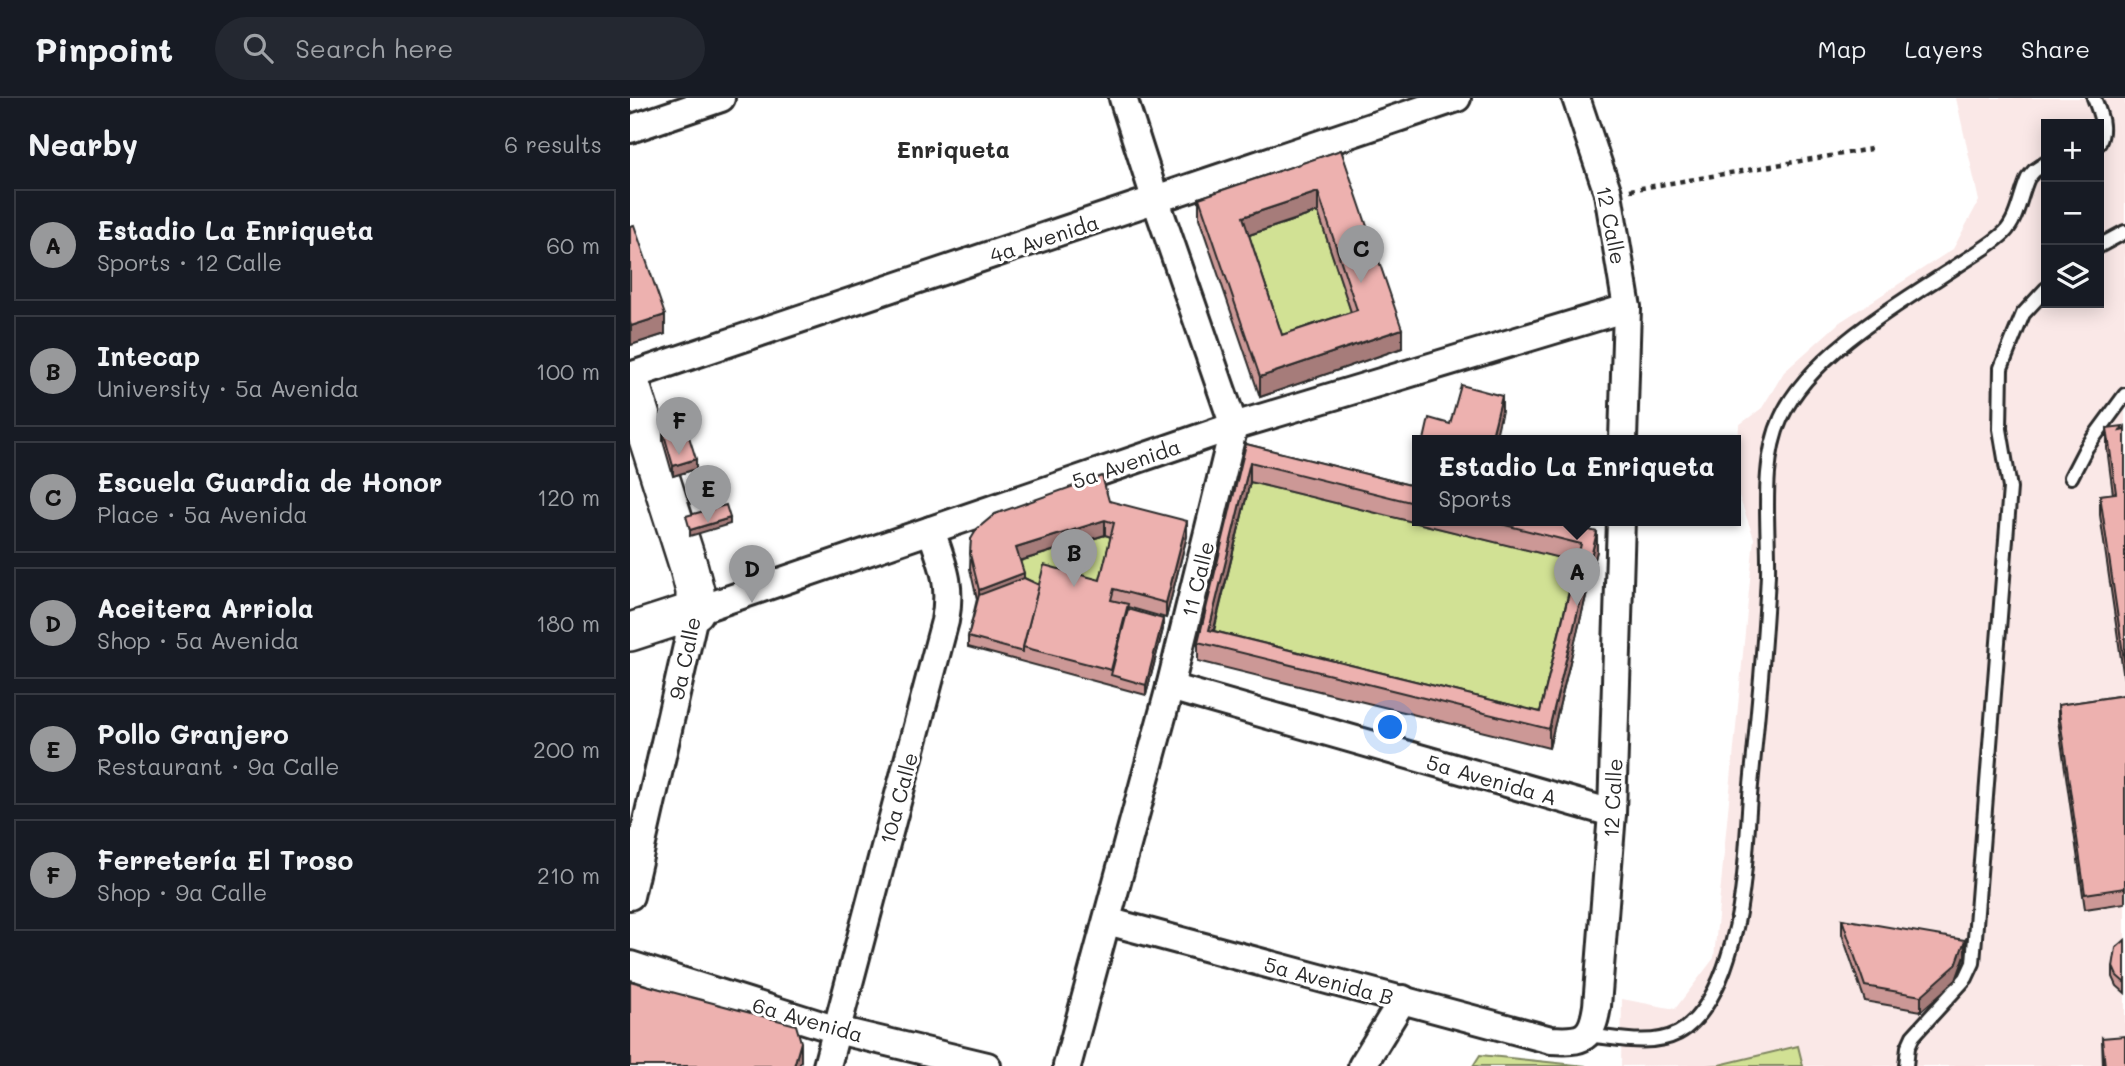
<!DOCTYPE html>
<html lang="en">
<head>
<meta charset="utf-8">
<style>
	:root { --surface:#171b24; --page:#242831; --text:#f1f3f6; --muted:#9ea1a6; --line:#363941; --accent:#98999b }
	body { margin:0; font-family:Mali,sans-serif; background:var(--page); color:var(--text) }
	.controls { position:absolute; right:21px; top:21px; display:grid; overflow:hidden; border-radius:0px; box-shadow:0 4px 18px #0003 }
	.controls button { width:63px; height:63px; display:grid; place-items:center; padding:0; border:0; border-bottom:2px solid var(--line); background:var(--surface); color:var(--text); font:35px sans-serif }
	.you { position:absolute; left:761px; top:630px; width:24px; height:24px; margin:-18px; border:5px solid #fff; border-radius:50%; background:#1a73e8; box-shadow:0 0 0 10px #1a73e833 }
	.badge { display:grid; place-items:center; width:46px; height:46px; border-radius:50%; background:var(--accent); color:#111; font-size:23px; font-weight:700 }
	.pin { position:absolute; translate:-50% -58px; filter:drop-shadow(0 2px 4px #0008) }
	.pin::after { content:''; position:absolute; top:37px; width:24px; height:21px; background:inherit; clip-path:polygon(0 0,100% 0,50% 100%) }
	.popup { position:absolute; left:782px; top:337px; width:329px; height:91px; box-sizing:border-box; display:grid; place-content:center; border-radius:0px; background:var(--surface); filter:drop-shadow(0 2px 5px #0005); font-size:23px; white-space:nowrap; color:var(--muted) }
	.popup b { font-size:26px; color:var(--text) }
	.popup::after { content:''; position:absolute; left:50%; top:100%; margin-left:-14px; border:14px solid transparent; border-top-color:var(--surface) }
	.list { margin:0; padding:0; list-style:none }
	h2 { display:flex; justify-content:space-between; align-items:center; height:91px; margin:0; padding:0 28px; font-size:30px }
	h2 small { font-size:23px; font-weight:400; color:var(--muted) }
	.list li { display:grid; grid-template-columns:46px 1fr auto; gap:21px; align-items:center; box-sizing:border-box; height:112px; margin:0 14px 14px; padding:0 14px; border:2px solid var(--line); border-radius:0px }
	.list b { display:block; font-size:26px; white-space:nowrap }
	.list p { margin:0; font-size:23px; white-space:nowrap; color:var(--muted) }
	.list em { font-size:23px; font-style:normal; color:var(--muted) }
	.icon { flex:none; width:38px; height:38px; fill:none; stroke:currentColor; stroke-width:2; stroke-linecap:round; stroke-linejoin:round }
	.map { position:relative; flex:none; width:1495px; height:968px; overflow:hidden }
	header { display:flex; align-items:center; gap:42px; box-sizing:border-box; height:98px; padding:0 35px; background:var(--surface); border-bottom:2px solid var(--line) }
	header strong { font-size:33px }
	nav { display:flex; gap:38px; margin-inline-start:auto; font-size:24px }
	.search { width:490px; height:63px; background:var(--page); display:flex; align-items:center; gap:18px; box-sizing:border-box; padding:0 24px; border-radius:38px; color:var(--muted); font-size:26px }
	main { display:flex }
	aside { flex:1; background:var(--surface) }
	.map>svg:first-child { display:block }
	.built { fill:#fae8e7; fill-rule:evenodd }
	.green { fill:#d1e194; stroke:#7e8660; stroke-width:2 }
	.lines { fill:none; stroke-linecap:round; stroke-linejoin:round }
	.lane-casing { stroke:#2b2b2b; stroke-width:18 }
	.street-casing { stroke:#2b2b2b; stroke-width:32 }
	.secondary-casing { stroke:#2b2b2b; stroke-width:42 }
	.path { stroke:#2b2b2b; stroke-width:4.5; stroke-dasharray:5 5; stroke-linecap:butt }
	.lane { stroke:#fff; stroke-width:12 }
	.street { stroke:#fff; stroke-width:26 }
	.secondary { stroke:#fff; stroke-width:37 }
	.wall { fill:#cc9896; stroke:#2b2b2b; stroke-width:2; fill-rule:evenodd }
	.shaded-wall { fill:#a67c7a; stroke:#2b2b2b; stroke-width:2 }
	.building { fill:#edb1af; stroke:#2b2b2b; stroke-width:2; fill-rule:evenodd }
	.labels { text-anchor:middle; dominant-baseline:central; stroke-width:6; stroke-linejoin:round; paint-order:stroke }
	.street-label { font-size:21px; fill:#2b2b2b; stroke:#fff }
	.neighbourhood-label { font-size:23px; font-weight:bold; fill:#2b2b2b; stroke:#fff }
</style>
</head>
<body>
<header>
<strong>Pinpoint</strong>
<div class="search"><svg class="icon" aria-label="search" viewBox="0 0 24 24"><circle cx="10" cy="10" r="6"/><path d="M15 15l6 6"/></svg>Search here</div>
<nav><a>Map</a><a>Layers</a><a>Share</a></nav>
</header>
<main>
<aside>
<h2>Nearby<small>6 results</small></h2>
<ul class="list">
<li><span class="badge">A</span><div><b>Estadio La Enriqueta</b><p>Sports · 12 Calle</p></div><em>60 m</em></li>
<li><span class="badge">B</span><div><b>Intecap</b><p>University · 5a Avenida</p></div><em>100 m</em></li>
<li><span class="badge">C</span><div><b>Escuela Guardia de Honor</b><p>Place · 5a Avenida</p></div><em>120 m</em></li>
<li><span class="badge">D</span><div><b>Aceitera Arriola</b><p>Shop · 5a Avenida</p></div><em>180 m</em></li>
<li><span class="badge">E</span><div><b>Pollo Granjero</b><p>Restaurant · 9a Calle</p></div><em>200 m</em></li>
<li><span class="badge">F</span><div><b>Ferretería El Troso</b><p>Shop · 9a Calle</p></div><em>210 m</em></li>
</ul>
</aside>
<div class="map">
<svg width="1495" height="968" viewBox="0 0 1495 968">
	<rect width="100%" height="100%" fill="#fff"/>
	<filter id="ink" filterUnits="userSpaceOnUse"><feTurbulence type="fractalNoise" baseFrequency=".0143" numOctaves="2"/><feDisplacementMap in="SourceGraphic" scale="14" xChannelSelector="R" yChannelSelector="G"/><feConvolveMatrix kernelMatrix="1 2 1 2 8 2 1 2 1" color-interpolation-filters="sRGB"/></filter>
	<g filter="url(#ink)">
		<path class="built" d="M1326 0H1495V968H1173L1168 948 1089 967 991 968 992 901 1045 911 1084 860 1124 440 1106 390 1109 327 1132 310 1154 274 1210 224 1323 151 1349 103ZM1416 26H1469V205H1416Z"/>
		<g class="green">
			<path d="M688 114 727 232 652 257 613 139Z"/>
			<path d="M620 384 951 465 910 633 579 551Z"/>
			<path d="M475 437 484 440 470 497 410 498 394 490 386 464Z"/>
			<path d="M1168 948 1173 968H1076L1089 967Z"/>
			<path d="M850 957 956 968H843Z"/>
		</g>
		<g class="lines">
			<g class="lane-casing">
				<g id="lane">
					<path d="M1464 0C1470 15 1476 30 1469 45"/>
					<path d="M1469 148 1495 134"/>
					<path d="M1441 379 1456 350 1495 297"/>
					<path d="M957 937C986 940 1021 949 1048 935 1073 922 1090 885 1098 859 1115 808 1116 752 1120 698 1127 624 1135 550 1138 476 1139 427 1130 365 1151 320 1178 259 1266 207 1321 172 1338 160 1359 149 1374 135 1388 121 1390 97 1398 80L1404 73 1416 65"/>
					<path d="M1276 968 1278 949 1283 938 1336 880 1343 865 1380 390 1370 331 1371 270 1393 216 1416 191"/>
				</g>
			</g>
			<g class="street-casing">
				<g id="street">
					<path d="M946 0 978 95 997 210 993 342"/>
					<path d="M0 31 91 0"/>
					<path d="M0 278 827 0"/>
					<path d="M540 589 982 715"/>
					<path d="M0 798 65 513 604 328 997 210"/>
					<path d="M477 823 921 942C953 944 962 941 967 908L982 715 991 422"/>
					<path d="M0 867 207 932 357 968"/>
					<path d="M197 968 315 523C322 485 313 468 301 432"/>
					<path d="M437 968 540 589 604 328 526 103 493 0"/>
					<path d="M732 968 773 901"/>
				</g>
			</g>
			<g class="secondary-casing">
				<path id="secondary" d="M0 284 59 470 65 493V513L0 534"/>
			</g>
			<path class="path" d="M1000 92 1241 51"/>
			<use href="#lane" class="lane"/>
			<use href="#street" class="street"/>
			<use href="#secondary" class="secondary"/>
		</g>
		<g class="wall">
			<path d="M711 52 772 250 630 299 569 120V100ZM688 114 721 214 652 237 619 137Z"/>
			<path d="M0 128 35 236 1 247 0 243Z"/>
			<path d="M1495 329V588L1470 417V397L1483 396 1477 350V330L1493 332Z"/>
			<path d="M33 333 66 371 43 378 33 343Z"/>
			<path d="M616 346 788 389V422H921L967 453 919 650 568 563V544ZM620 384 946 464 910 614 584 533Z"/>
			<path d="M788 364V386H786V371Z"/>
			<path d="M479 403 557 438 536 520 498 509V511L533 531 516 597 338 549V539L347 501 340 471 341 441ZM475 437 481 439 470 482 409 487 394 480 390 463Z"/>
			<path d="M1495 597V805L1455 811 1428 622V607Z"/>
			<path d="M1212 821 1335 857 1326 882 1291 913 1235 903 1212 836Z"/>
			<path d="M1495 842V895L1487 888 1483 879V869Z"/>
			<path d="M1472 940 1495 968H1473Z"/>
		</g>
		<g class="shaded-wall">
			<path d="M688 94V114L613 139V119Z"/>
			<path d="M35 217V236L1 247V228Z"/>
			<path d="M772 231V250L630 299V279Z"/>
			<path d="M872 298V313L865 342H861Z"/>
			<path d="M66 361V371L43 378V368Z"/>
			<path d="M620 364V384L580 547 579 532Z"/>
			<path d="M100 420V426L60 438V432Z"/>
			<path d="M475 422V437L386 464V450Z"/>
			<path d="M557 423V438L536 520V505Z"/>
			<path d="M967 434V453L919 650V631Z"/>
			<path d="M394 475V490L349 507V492Z"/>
			<path d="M533 521V531L516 597V587Z"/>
			<path d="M1335 842V857L1326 882 1291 913V898Z"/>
			<path d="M171 944V963L169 968H164Z"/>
		</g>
		<g class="building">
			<path d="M711 52 772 231 630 279 569 100ZM688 94 727 212 652 237 613 119Z"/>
			<path d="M4 127 35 217 1 228 0 224V128Z"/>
			<path d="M831 287 872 298 861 342H794L799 320 820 326Z"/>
			<path d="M55 326 66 361 43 368 33 333Z"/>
			<path d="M1493 328 1490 333 1495 332V569L1470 397 1486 395 1477 330Z"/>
			<path d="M616 346 788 389V406L620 364 579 532 910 614 951 446 855 422H921L967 434 919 631 568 544Z"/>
			<path d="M472 378 479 403 557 423 536 505 484 491 481 502 498 506 481 572 393 549 414 467 470 482 484 425 475 422 386 450 394 475 349 492 340 456 341 441 347 431 365 416Z"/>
			<path d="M96 407 100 420 60 432 56 418Z"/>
			<path d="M394 480 409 487 393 549V554L338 539 349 497Z"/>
			<path d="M498 511 533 521 516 587 481 577Z"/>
			<path d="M1495 597V790L1455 796 1428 607Z"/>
			<path d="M1212 821 1335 842 1326 867 1291 898 1235 888Z"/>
			<path d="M1495 842V885L1487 878 1483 869 1486 850Z"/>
			<path d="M0 883 166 927 171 944 164 968H0Z"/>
			<path d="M1495 938V968H1475L1472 940Z"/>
		</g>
	</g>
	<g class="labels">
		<g class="street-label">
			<text transform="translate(982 127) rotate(79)">12 Calle</text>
			<text transform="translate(414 140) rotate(-18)">4a Avenida</text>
			<text transform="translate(496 365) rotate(-19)">5a Avenida</text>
			<text transform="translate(567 481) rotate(-76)">11 Calle</text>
			<text transform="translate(54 560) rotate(-78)">9a Calle</text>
			<text transform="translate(862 681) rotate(16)">5a Avenida A</text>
			<text transform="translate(268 700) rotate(-75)">10a Calle</text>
			<text transform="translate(982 700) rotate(-87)">12 Calle</text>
			<text transform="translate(699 882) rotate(15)">5a Avenida B</text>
			<text transform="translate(178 921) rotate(16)">6a Avenida</text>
		</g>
		<g class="neighbourhood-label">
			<text x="323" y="51">Enriqueta</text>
		</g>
	</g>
</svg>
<div class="controls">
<button>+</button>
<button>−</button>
<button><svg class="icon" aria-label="layers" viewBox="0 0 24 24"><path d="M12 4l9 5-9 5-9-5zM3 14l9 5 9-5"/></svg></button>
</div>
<div class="you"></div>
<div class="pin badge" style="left:947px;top:508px">A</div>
<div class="popup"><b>Estadio La Enriqueta</b>Sports</div>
<div class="pin badge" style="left:444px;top:489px">B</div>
<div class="pin badge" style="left:731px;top:185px">C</div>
<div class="pin badge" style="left:122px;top:505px">D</div>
<div class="pin badge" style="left:78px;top:425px">E</div>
<div class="pin badge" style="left:49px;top:357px">F</div>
</div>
</main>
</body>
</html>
